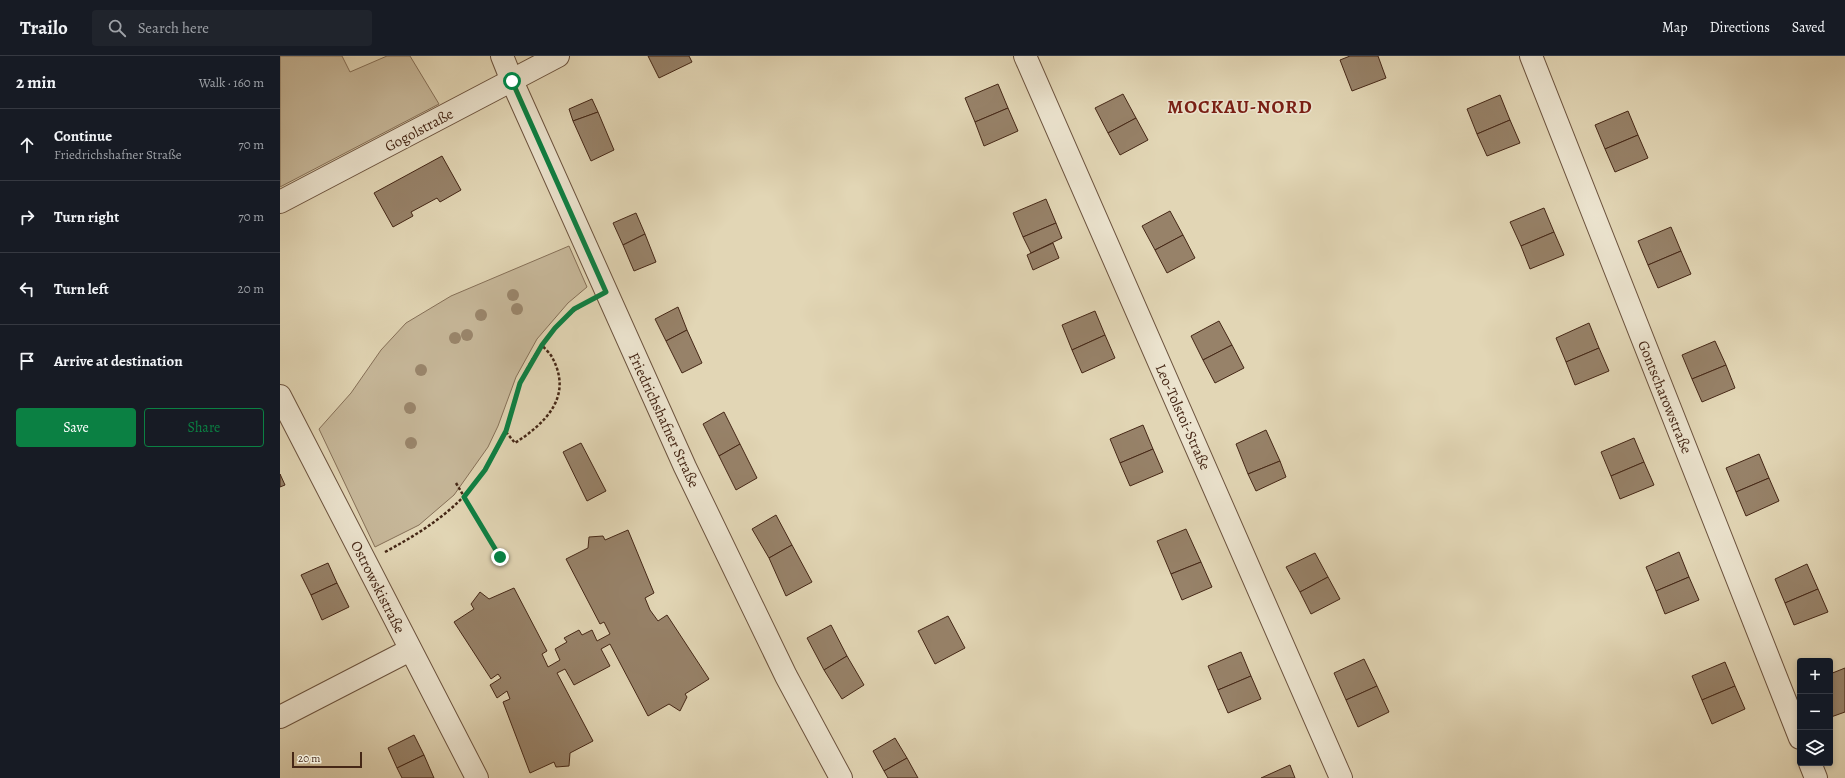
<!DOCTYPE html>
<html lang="en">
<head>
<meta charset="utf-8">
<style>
	:root { --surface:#171b24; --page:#20242c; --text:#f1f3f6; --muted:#9ea1a6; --line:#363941; --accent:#0b8043 }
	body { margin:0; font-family:Alegreya,serif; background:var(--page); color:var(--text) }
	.controls { position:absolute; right:12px; bottom:12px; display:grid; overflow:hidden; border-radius:4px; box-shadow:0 2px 6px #0003 }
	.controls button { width:36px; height:36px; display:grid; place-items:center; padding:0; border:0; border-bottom:1px solid var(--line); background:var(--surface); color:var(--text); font:20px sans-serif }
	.scale { position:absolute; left:12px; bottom:10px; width:70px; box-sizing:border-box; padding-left:4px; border:2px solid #452716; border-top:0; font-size:11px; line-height:14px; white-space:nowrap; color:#452716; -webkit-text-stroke:3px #ece4cf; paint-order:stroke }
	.stop { position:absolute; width:12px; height:12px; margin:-9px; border:3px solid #0b8043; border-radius:50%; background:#fff }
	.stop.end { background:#0b8043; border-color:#fff; box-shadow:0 1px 4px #0008 }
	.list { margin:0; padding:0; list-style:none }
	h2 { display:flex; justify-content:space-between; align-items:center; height:52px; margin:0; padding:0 16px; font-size:17px }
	h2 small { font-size:13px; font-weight:400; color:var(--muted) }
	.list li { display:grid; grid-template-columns:26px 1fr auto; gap:12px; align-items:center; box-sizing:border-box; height:72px; padding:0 16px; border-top:1px solid var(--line) }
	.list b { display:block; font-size:15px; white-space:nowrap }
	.list p { margin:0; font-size:13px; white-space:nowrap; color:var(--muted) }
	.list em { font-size:13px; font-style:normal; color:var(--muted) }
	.actions { display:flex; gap:8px; padding:12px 16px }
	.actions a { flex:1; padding:9px 0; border:1px solid var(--accent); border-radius:4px; text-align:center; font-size:14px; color:var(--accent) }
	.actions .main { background:var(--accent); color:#fff }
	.icon { flex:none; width:22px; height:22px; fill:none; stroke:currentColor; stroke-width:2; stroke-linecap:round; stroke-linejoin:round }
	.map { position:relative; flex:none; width:1565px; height:722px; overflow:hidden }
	header { display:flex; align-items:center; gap:24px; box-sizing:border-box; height:56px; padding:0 20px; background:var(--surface); border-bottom:1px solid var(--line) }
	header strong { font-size:19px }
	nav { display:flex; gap:22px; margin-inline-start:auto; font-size:14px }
	.search { width:280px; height:36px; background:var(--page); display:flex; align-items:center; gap:10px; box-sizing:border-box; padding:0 14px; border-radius:4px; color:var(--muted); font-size:15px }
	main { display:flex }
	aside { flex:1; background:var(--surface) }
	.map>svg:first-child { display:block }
	.green { fill:#c7b89a; stroke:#867058 }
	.building { fill:#978269; stroke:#452716 }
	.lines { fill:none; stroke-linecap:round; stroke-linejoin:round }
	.minor-casing { stroke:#6c533e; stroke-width:24 }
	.path { stroke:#452716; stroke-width:2.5; stroke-dasharray:3 2; stroke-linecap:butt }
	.minor { stroke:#ece4cf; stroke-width:22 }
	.tree { fill:#9a866c }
	.route { stroke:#0b8043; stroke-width:5 }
	.labels { text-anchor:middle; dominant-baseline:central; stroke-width:3; stroke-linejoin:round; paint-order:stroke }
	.street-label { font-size:15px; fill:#452716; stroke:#ece4cf }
	.district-label { font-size:19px; font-weight:bold; letter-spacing:1px; fill:#7a1f14; stroke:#ece4cf }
</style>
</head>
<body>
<header>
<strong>Trailo</strong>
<div class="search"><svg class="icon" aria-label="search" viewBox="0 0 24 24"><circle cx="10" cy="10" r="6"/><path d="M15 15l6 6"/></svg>Search here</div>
<nav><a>Map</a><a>Directions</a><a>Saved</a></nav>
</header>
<main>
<aside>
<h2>2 min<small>Walk · 160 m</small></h2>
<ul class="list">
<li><svg class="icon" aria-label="ahead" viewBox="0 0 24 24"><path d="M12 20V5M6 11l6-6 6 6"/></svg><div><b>Continue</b><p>Friedrichshafner Straße</p></div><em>70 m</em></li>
<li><svg class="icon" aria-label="right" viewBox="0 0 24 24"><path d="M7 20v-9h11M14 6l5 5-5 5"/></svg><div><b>Turn right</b></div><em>70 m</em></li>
<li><svg class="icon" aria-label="left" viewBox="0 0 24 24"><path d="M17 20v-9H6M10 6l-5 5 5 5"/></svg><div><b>Turn left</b></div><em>20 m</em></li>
<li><svg class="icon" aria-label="arrive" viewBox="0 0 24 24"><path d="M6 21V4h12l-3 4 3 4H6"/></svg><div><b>Arrive at destination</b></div></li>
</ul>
<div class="actions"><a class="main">Save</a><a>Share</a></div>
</aside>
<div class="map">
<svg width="1565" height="722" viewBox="0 0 1565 722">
	<rect width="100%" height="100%" fill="#e2d6b5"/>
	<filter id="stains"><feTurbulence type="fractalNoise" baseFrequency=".005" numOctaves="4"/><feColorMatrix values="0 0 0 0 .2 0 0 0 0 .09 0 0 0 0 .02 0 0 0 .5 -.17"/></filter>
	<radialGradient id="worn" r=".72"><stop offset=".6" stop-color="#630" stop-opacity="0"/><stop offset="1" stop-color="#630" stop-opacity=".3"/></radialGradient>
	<g class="green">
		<path d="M0 0H62L70 16 107 0H130L159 48 0 131Z"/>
		<path d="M289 190 307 231 288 247 257 283 236 321 218 370 208 391 174 439 139 469 95 491 39 373 71 337 101 294 126 267 171 240Z"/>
	</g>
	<g class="building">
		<path d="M368 0H409L412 6 379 22Z"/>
		<path d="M1070 0H1098L1106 22 1072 35 1060 4Z"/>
		<path d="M718 28 728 52 695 66 685 42Z"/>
		<path d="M843 38 856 62 828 77 815 52Z"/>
		<path d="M1220 39 1230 64 1197 78 1187 53Z"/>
		<path d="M312 43 318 56 293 65 289 53Z"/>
		<path d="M728 52 738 75 704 90 695 66Z"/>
		<path d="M1348 55 1358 79 1325 93 1315 69Z"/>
		<path d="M318 56 334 94 311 105 293 65Z"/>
		<path d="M856 62 868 84 840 99 828 77Z"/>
		<path d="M1230 64 1240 87 1207 100 1197 78Z"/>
		<path d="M1358 79 1368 102 1335 116 1325 93Z"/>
		<path d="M162 100 181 134 160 146 157 142 131 156 133 160 113 171 94 137Z"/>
		<path d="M766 143 776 167 743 181 733 157Z"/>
		<path d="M1264 152 1274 176 1241 190 1230 166Z"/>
		<path d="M890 155 903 179 875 194 862 170Z"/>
		<path d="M356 157 365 178 343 189 333 167Z"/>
		<path d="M776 167 782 182 751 197 743 181Z"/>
		<path d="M1391 171 1401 195 1368 209 1358 185Z"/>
		<path d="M1274 176 1284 199 1250 213 1241 190Z"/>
		<path d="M365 178 376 206 354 215 343 189Z"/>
		<path d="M903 179 915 202 887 217 875 194Z"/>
		<path d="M773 187 779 202 753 214 747 199Z"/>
		<path d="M1401 195 1411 218 1378 232 1368 209Z"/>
		<path d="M398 251 407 274 386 285 375 263Z"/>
		<path d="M815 255 825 279 792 294 782 269Z"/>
		<path d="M939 265 952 289 923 304 911 280Z"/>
		<path d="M1309 267 1319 292 1286 306 1276 282Z"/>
		<path d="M407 274 422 307 402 317 386 285Z"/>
		<path d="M825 279 835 302 802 317 792 294Z"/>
		<path d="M1435 285 1446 309 1412 323 1402 299Z"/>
		<path d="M952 289 964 312 935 327 923 304Z"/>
		<path d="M1319 292 1329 315 1295 329 1286 306Z"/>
		<path d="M1446 309 1455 332 1422 346 1412 323Z"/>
		<path d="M444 356 460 388 439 400 423 368Z"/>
		<path d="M863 369 873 393 840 407 830 383Z"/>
		<path d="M986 374 1000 405 968 418 956 388Z"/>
		<path d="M1354 382 1364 406 1331 420 1321 396Z"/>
		<path d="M301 387 326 435 307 445 283 396Z"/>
		<path d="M460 388 477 422 456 434 439 400Z"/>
		<path d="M873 393 883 416 850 430 840 407Z"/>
		<path d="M1479 398 1489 422 1456 436 1446 412Z"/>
		<path d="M1000 405 1006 421 976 435 968 418Z"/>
		<path d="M1364 406 1374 429 1340 443 1331 420Z"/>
		<path d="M0 418 5 429 0 431Z"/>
		<path d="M1489 422 1499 445 1466 460 1456 436Z"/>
		<path d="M496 459 512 489 489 502 472 473Z"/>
		<path d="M906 473 921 506 891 518 877 485Z"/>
		<path d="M348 474 374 537 365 542 370 554 378 565 387 559 429 623 405 638 407 641 400 655 389 648 368 660 330 588 321 593 330 610 294 629 285 613 277 617 313 685 290 697 289 710 276 711 274 706 250 717 223 646 230 643 227 635 217 642 210 629 221 622 218 618 211 623 174 566 194 553 191 548 200 536 209 543 234 532 267 595 262 598 268 611 280 604 275 593 287 586 284 582 299 574 302 579 312 574 317 585 330 578 324 566 320 568 286 503 308 492 309 481 323 480 325 484Z"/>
		<path d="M512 489 532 526 506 540 489 502Z"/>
		<path d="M1399 496 1409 521 1376 535 1366 511Z"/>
		<path d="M1035 497 1048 521 1020 536 1006 511Z"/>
		<path d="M921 506 932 531 902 544 891 518Z"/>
		<path d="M48 507 57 527 31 539 21 519Z"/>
		<path d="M1527 508 1538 533 1505 547 1495 523Z"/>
		<path d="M1048 521 1060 543 1031 558 1020 536Z"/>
		<path d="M1409 521 1419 544 1385 558 1376 535Z"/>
		<path d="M57 527 69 551 42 564 31 539Z"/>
		<path d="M1538 533 1548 556 1514 569 1505 547Z"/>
		<path d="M668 560 685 592 655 608 638 575Z"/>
		<path d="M551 569 567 600 544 614 527 582Z"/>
		<path d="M961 596 971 620 938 634 928 610Z"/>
		<path d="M567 600 584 629 562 643 544 614Z"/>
		<path d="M1084 603 1097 630 1066 644 1054 617Z"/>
		<path d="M1445 606 1455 630 1422 644 1412 620Z"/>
		<path d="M1565 612V656L1551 661 1550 618Z"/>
		<path d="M971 620 981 643 948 657 938 634Z"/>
		<path d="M1097 630 1109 656 1078 671 1066 644Z"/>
		<path d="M1455 630 1465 653 1432 668 1422 644Z"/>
		<path d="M134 679 144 699 117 712 108 692Z"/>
		<path d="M615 682 627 702 604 715 593 695Z"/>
		<path d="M144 699 154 722H122L117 712Z"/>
		<path d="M627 702 638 722H608L604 715Z"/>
		<path d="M1010 709 1015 722H981Z"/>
	</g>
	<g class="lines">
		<g class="minor-casing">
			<g id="minor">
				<path d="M222 0 232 25 405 411 506 620 561 722"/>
				<path d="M745 0 1061 722"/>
				<path d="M1251 0 1520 682"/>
				<path d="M0 146 278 0"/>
				<path d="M0 340 197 722"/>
				<path d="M0 661 130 594"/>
				<path d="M1530 707 1536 722"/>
			</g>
		</g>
		<g class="path">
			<path d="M226 376 235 387C264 368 293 342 273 303 271 298 265 293 262 289"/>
			<path d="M176 427 220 501"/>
			<path d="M105 496C144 475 180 452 205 414 212 403 221 387 226 374 232 359 234 343 240 328 252 299 278 262 306 247"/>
		</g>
		<use href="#minor" class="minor"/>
	</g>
	<g class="tree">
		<circle cx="233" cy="239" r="6"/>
		<circle cx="237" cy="253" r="6"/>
		<circle cx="201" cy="259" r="6"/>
		<circle cx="187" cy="279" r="6"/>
		<circle cx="175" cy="282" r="6"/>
		<circle cx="141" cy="314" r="6"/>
		<circle cx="130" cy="352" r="6"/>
		<circle cx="131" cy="387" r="6"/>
	</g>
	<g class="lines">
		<path class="route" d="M220 501 184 441 205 414 226 375 240 327 262 289 275 272 294 253 326 236 232 25"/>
	</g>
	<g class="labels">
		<g class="street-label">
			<text transform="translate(139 74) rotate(-28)">Gogolstraße</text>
			<text transform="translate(1385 341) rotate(68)">Gontscharowstraße</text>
			<text transform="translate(903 361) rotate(66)">Leo-Tolstoi-Straße</text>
			<text transform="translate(384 364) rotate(65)">Friedrichshafner Straße</text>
			<text transform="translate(98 531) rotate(63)">Ostrowskistraße</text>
		</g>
		<g class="district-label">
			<text x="960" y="51">MOCKAU-NORD</text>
		</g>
	</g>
	<rect width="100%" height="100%" filter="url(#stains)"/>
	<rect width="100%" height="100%" fill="url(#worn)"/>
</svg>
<div class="controls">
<button>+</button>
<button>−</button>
<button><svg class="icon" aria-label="layers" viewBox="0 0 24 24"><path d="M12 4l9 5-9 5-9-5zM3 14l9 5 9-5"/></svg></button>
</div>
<div class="scale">20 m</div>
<div class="stop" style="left:232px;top:25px"></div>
<div class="stop end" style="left:220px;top:501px"></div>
</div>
</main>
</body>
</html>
